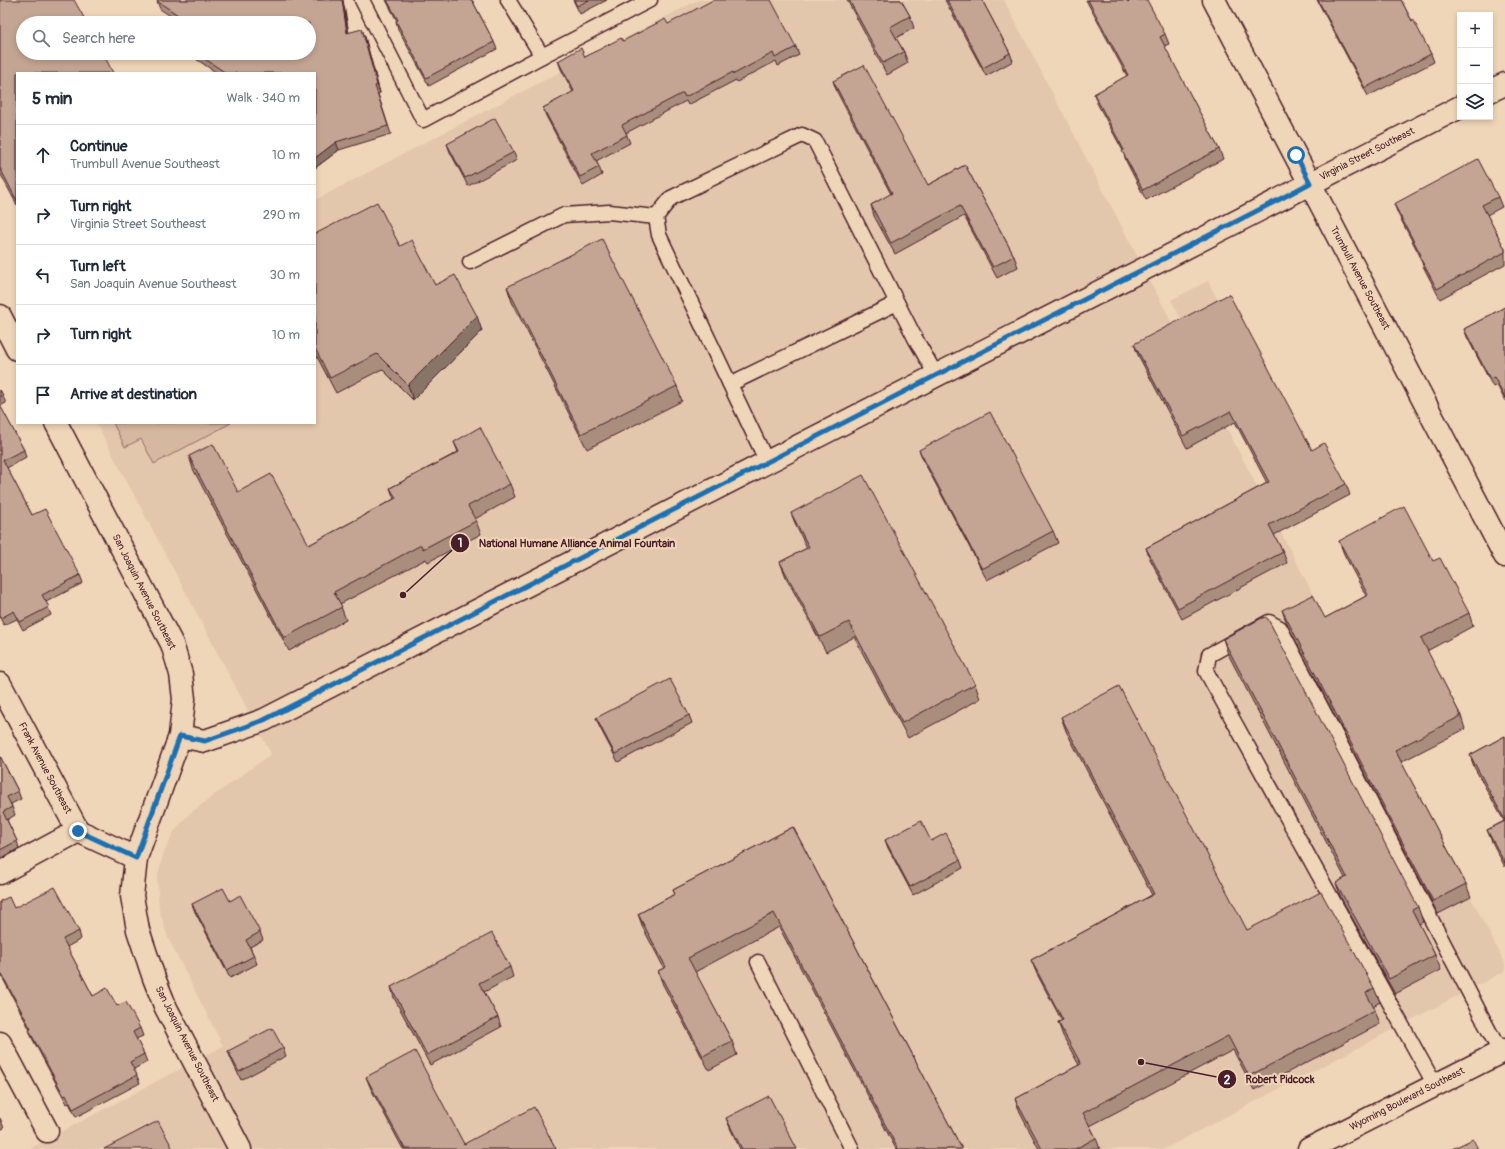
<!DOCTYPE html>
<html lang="en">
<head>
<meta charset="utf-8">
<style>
	:root { --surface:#fff; --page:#f2f2f3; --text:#1f2937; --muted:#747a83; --line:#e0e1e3 }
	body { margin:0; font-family:Pangolin,sans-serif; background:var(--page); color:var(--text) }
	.controls { position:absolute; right:12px; top:12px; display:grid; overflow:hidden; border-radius:0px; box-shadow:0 2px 6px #0003 }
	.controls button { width:36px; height:36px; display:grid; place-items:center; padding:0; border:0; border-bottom:1px solid var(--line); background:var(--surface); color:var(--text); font:20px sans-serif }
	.stop { position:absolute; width:12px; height:12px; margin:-9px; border:3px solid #1f6fb2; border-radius:50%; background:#fff }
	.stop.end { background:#1f6fb2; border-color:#fff; box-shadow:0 1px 4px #0008 }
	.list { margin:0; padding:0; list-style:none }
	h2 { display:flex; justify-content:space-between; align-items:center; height:52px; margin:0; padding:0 16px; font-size:17px }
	h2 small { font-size:13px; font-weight:400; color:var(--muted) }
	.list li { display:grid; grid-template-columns:26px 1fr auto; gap:12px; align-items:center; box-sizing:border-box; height:60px; padding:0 16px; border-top:1px solid var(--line) }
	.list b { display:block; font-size:15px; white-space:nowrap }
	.list p { margin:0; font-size:13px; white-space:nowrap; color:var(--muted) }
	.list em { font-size:13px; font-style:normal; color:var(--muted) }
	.icon { flex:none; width:22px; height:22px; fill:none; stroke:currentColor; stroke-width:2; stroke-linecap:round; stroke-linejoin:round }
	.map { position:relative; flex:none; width:1505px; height:1149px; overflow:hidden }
	.search { position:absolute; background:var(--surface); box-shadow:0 2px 6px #0003; left:16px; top:16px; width:300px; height:44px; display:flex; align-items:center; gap:10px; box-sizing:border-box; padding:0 14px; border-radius:22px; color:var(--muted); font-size:15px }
	.panel { position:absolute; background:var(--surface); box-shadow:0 2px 6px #0003; left:16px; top:72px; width:300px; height:352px; border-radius:0px }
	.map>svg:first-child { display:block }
	.built { fill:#e3c7ad }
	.green { fill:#d5b8a0; stroke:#906c66 }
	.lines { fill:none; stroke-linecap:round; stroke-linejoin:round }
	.lane-casing { stroke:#4a1f2b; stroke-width:17 }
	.street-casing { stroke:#4a1f2b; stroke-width:25 }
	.secondary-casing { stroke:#4a1f2b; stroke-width:25 }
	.lane { stroke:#f0d6b8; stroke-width:14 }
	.street { stroke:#f0d6b8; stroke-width:22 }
	.secondary { stroke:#f0d6b8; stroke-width:22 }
	.wall { fill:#a98e7e; stroke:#4a1f2b }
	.shaded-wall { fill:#897467; stroke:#4a1f2b }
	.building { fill:#c4a593; stroke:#4a1f2b }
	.route { stroke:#1f6fb2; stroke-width:5 }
	.labels { text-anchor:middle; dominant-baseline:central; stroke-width:4; stroke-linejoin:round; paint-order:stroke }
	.street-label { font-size:10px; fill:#4a1f2b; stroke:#f0d6b8 }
	.leader { fill:none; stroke:#4a1f2b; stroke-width:1.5 }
	.callout-dot { fill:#4a1f2b; stroke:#f0d6b8; stroke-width:1.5 }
	.mark-label { font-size:12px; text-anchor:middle; font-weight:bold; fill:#fff }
	.callout-label { font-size:11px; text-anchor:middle; font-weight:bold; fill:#4a1f2b; stroke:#f0d6b8; stroke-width:4; stroke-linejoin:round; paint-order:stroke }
</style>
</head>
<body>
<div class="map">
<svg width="1505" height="1149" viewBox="0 0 1505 1149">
	<rect width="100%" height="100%" fill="#f0d6b8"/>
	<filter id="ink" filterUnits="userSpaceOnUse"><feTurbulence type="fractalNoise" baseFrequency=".025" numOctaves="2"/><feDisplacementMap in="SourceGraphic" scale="8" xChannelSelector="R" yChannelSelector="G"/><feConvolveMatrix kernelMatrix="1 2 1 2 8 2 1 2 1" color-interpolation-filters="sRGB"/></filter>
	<g filter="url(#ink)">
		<g class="built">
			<path d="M698 0H1004L1505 963V971L1164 1149H29L223 1046 168 938 159 909 157 879 163 855 173 833 190 813 271 754 96 423H315V200Z"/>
			<path d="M1208 281 1221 307 1185 326 1171 300Z"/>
		</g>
		<path class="green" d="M113 423H231L154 464 141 439 125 447Z"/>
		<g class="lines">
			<g class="lane-casing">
				<g id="lane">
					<path d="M362 0 423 120 542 56"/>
					<path d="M508 0 542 56 650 0"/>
					<path d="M470 262 564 215 609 212 656 217"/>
					<path d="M730 384 897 303"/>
					<path d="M767 462 659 235 656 217 671 198 802 135 815 141 915 338 936 375"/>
					<path d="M758 962 852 1149"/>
					<path d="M1435 1085 1206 671 1209 655 1269 622 1280 628 1500 1052"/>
				</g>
			</g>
			<g class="street-casing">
				<g id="street">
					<path d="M1214 0 1505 556"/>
					<path d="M1490 91 1505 84"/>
					<path d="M0 316 17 349"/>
					<path d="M56 423 172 644 181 674 184 699 180 736 136 858 132 896 138 930 154 978 166 1008 240 1149"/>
					<path d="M0 684 78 831"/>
					<path d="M180 736 205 741 264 720 1460 107"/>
					<path d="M78 831 136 858"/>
					<path d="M0 873 78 831"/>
					<path d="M0 1043 47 1131"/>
				</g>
			</g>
			<g class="secondary-casing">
				<path id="secondary" d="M1309 1149 1505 1050"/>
			</g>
			<use href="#lane" class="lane"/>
			<use href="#street" class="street"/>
			<use href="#secondary" class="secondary"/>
		</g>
		<g class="wall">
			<path d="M0 0 17 73V205L0 173Z"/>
			<path d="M158 0H343L349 33 365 37 380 93 378 94 391 134 339 150 315 168V73H217L190 55V53H309V23H181L160 9 157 1Z"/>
			<path d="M386 0H472L494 42 497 49 429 86 398 29 396 21H397Z"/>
			<path d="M573 0H607L580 14Z"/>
			<path d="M847 0H901L910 16 914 28 896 38 904 52 908 63 887 75Z"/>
			<path d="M945 0H982L1010 53 1013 61 986 76Z"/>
			<path d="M1086 0H1127L1128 2 1165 34 1169 44 1164 46 1219 149 1223 159 1146 200 1126 161 1123 151 1097 103 1094 94 1127 76Z"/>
			<path d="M1317 0H1401L1412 21 1431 54 1434 62 1368 96Z"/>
			<path d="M668 24 796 47 799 55 778 66 776 61 737 82 736 80 688 105 686 101 626 133 630 143 596 161 599 167 602 175 583 186 546 116 543 108 573 92 561 69 558 61 585 57Z"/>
			<path d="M833 81 928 185 965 165 1014 256 1018 267 997 278 964 216 895 254 874 216 871 205 891 194 837 92Z"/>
			<path d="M447 144 514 152 517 160 468 186 450 152Z"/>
			<path d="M1498 197 1502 207 1487 215 1505 249V264L1440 299 1423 266 1420 256 1398 214 1394 204Z"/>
			<path d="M315 234 400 246 435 285 482 331 413 400 382 369 336 393 315 353Z"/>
			<path d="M507 287 677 386 682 401 587 449 512 302Z"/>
			<path d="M1505 307V401L1497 385 1493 387 1467 337 1464 329Z"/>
			<path d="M1134 344 1312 450 1346 484 1350 495 1274 535 1283 552 1287 563 1182 619 1150 559 1146 548 1267 483 1235 422 1187 448 1138 355Z"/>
			<path d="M0 390 6 403 0 406 24 450 26 457 7 468 32 515 80 575 83 583 46 602 51 615 23 630 17 619 4 625 0 618Z"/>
			<path d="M454 442 510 484 515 497 475 519 481 534 428 562 426 559 340 604 346 620 289 651 193 469 189 456 309 545 394 499 390 488 458 452Z"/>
			<path d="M919 450 1053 531 1058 543 987 580 924 462Z"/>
			<path d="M791 513 975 684 980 699 908 738 854 637 826 652 786 577 780 562 807 548 797 528Z"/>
			<path d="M1339 541 1433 561 1469 613 1473 626 1427 651 1461 716 1465 729 1401 762 1466 884 1471 897 1438 914 1287 624 1282 610 1325 618 1366 596 1344 554Z"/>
			<path d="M1223 639 1418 907 1423 922 1419 924 1435 955 1441 970 1395 994 1341 898 1336 883 1345 878 1228 654Z"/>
			<path d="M689 715 692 723 618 762 599 726 596 718Z"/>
			<path d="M1061 717 1247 930 1374 988 1380 1002 1373 1006 1375 1010 1380 1024 1254 1090 1233 1050 1090 1126 1096 1138 1100 1149H1039L1020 1113 1015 1099 1079 1065 1063 1036 1058 1022 1062 1021 1037 974 1031 960 1152 895 1066 731Z"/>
			<path d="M1505 736V867L1492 842 1487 830 1504 821 1474 767 1470 755Z"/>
			<path d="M0 756 18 791 21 799 11 804 15 815 7 820 17 841 19 848 2 858 0 855Z"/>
			<path d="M793 827 962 1149H896L779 927 695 972 732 1041 737 1055 709 1070 663 985 658 971 664 968 643 928 638 914 675 894 673 890Z"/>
			<path d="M885 840 931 841 960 860 963 868 913 895 888 848Z"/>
			<path d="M0 901 14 908 79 931 81 939 67 947 93 996 117 1006 140 1028 143 1036 136 1039 144 1054 147 1062 134 1069 140 1083 76 1117 69 1103 67 1104 32 1038 29 1030H30L0 973Z"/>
			<path d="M230 901 260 932 263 940 250 947 254 956 257 964 230 978 195 912 192 904Z"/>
			<path d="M510 967 513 977 484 992 498 1017 501 1027 430 1065 394 998 391 987Z"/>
			<path d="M283 1048 286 1056 241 1080 231 1059 228 1051Z"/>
			<path d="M366 1077 464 1144 556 1149H403L371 1089Z"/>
			<path d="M0 1118 4 1128 0 1130Z"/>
			<path d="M726 1118 797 1149H740L731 1130Z"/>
		</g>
		<g class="shaded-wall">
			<path d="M342 0H343V2L350 41 347 33Z"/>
			<path d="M362 29 365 37 380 93 377 85Z"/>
			<path d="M336 142 339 150 315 168V158Z"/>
			<path d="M477 316 482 331 413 400 408 385Z"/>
		</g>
		<g class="building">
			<path d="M0 0H74L87 23H23V53H103L113 73H17V201L0 168Z"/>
			<path d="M158 0H342L347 33 362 29 377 85 375 86 388 126 336 142 315 158V73H226L196 53H309V23H190L157 1Z"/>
			<path d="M387 0H472L494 42 426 78 396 21 398 20Z"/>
			<path d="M574 0H589L577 6Z"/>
			<path d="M713 0H771L796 47 775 58 773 53 734 74 733 72 685 97 683 93 622 125 627 135 592 153 599 167 580 177 543 108 574 91 558 61 581 48 585 57 621 38 623 41 665 19 668 24Z"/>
			<path d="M849 0H901L910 16 890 27 904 52 883 63Z"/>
			<path d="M947 0H982L1010 53 983 68Z"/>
			<path d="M1088 0H1127L1128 2 1132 0H1147L1165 34 1160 37 1219 149 1143 190 1122 151 1124 150 1094 94 1128 75Z"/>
			<path d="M1318 0H1401L1412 21 1413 19 1431 54 1365 88Z"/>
			<path d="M864 65 928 185 965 165 1014 256 993 267 960 206 891 243 871 205 892 193 833 81Z"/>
			<path d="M495 118 514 152 465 178 447 144Z"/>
			<path d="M1478 159 1498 197 1482 205 1505 249V252L1437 289 1419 256 1421 255 1394 204Z"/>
			<path d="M377 202 400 246 412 240 435 285 455 275 477 316 408 385 377 354 330 378 315 348V234Z"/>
			<path d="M602 239 677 386 581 434 507 287Z"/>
			<path d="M1229 294 1312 450 1324 443 1346 484 1269 525 1283 552 1178 608 1146 548 1269 482 1231 411 1183 436 1134 344Z"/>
			<path d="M1505 307V398L1494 377 1490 379 1464 329Z"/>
			<path d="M0 390 3 395 0 397Z"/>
			<path d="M0 405 24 450 3 460 32 515 45 509 80 575 42 595 49 607 20 622 14 611 1 618 0 616Z"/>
			<path d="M990 412 1053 531 982 569 919 450Z"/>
			<path d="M480 427 510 484 468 506 476 521 423 549 421 545 334 592 342 607 284 638 189 456 213 444 238 492 271 474 309 545 396 498 390 488 459 452 454 442Z"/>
			<path d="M863 475 975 684 902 723 849 622 820 637 780 562 809 547 791 513Z"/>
			<path d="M1404 506 1433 561 1440 558 1469 613 1421 638 1461 716 1395 750 1466 884 1433 901 1282 610 1313 595 1325 618 1368 595 1339 541Z"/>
			<path d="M1265 617 1268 619 1418 907 1412 910 1435 955 1389 979 1336 883 1347 877 1223 639 1260 619Z"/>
			<path d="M670 679 689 715 615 754 596 718Z"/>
			<path d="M1119 686 1247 930 1321 892 1374 988 1366 993 1375 1010 1249 1076 1228 1036 1083 1113 1096 1138 1075 1149H1042L1015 1099 1081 1064 1058 1022 1063 1020 1031 960 1154 894 1061 717Z"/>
			<path d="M1505 736V820L1470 755Z"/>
			<path d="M0 756 18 791 7 797 12 807 3 812 17 841 0 850Z"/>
			<path d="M921 821 931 841 946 833 960 860 910 887 885 840Z"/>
			<path d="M1505 821V863L1487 830Z"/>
			<path d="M793 827 962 1149H898L774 913 688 958 732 1041 703 1056 658 971 666 967 638 914 675 894 673 890Z"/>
			<path d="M55 887 79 931 63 939 93 996 107 988 117 1006 126 1002 140 1028 133 1032 144 1054 130 1062 137 1075 73 1109 66 1095 64 1096 29 1030 31 1029 0 971V901L9 897 14 908Z"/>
			<path d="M223 888 230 901 240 895 260 932 246 940 254 956 227 970 192 904Z"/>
			<path d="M492 933 510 967 479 983 498 1017 427 1055 391 987Z"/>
			<path d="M272 1028 283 1048 239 1072 228 1051Z"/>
			<path d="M415 1051 464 1144 534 1107 556 1149H405L366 1077Z"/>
			<path d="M769 1096 797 1149H742L726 1118Z"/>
			<path d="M158 1121 173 1149H104Z"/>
			<path d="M1473 1139 1478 1149H1452Z"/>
		</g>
	</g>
	<g class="lines" filter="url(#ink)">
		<path class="route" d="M78 831 136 858 180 736 205 741 264 720 1282 198 1310 183 1296 155"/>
	</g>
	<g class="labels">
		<g class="street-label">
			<text transform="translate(1367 154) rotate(-27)">Virginia Street Southeast</text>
			<text transform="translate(1360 278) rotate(62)">Trumbull Avenue Southeast</text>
			<text transform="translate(144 592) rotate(63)">San Joaquin Avenue Southeast</text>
			<text transform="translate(45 768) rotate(62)">Frank Avenue Southeast</text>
			<text transform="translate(187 1044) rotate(63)">San Joaquin Avenue Southeast</text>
			<text transform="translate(1407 1099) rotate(-27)">Wyoming Boulevard Southeast</text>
		</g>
	</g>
	<path class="leader" d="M403 595L460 543M1141 1062L1227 1079"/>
	<g class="callout-dot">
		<circle cx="403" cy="595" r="4"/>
		<circle cx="1141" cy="1062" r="4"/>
		<circle cx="460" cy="543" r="10"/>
		<circle cx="1227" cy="1079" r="10"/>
	</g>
	<g class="mark-label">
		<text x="460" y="547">1</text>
		<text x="1227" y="1084">2</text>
	</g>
	<g class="callout-label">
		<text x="577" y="547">National Humane Alliance Animal Fountain</text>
		<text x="1280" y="1083">Robert Pidcock</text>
	</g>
</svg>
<div class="controls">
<button>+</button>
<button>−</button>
<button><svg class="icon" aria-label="layers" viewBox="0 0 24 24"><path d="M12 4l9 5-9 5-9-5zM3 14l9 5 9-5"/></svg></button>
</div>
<div class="stop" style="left:1296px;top:155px"></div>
<div class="stop end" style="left:78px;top:831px"></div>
<div class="search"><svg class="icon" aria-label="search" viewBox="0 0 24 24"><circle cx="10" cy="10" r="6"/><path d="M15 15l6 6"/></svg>Search here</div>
<section class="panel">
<h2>5 min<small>Walk · 340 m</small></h2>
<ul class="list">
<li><svg class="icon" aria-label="ahead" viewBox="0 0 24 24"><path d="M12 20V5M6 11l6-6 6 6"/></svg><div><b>Continue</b><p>Trumbull Avenue Southeast</p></div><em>10 m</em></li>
<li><svg class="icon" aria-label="right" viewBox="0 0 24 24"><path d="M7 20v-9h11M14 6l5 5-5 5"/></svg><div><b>Turn right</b><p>Virginia Street Southeast</p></div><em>290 m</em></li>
<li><svg class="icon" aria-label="left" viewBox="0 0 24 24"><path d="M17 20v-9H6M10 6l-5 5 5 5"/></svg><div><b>Turn left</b><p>San Joaquin Avenue Southeast</p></div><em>30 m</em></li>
<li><svg class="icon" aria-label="right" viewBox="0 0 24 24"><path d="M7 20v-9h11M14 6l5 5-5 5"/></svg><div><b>Turn right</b></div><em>10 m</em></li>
<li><svg class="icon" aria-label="arrive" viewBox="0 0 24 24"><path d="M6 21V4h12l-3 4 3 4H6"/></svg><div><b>Arrive at destination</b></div></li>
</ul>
</section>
</div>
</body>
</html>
